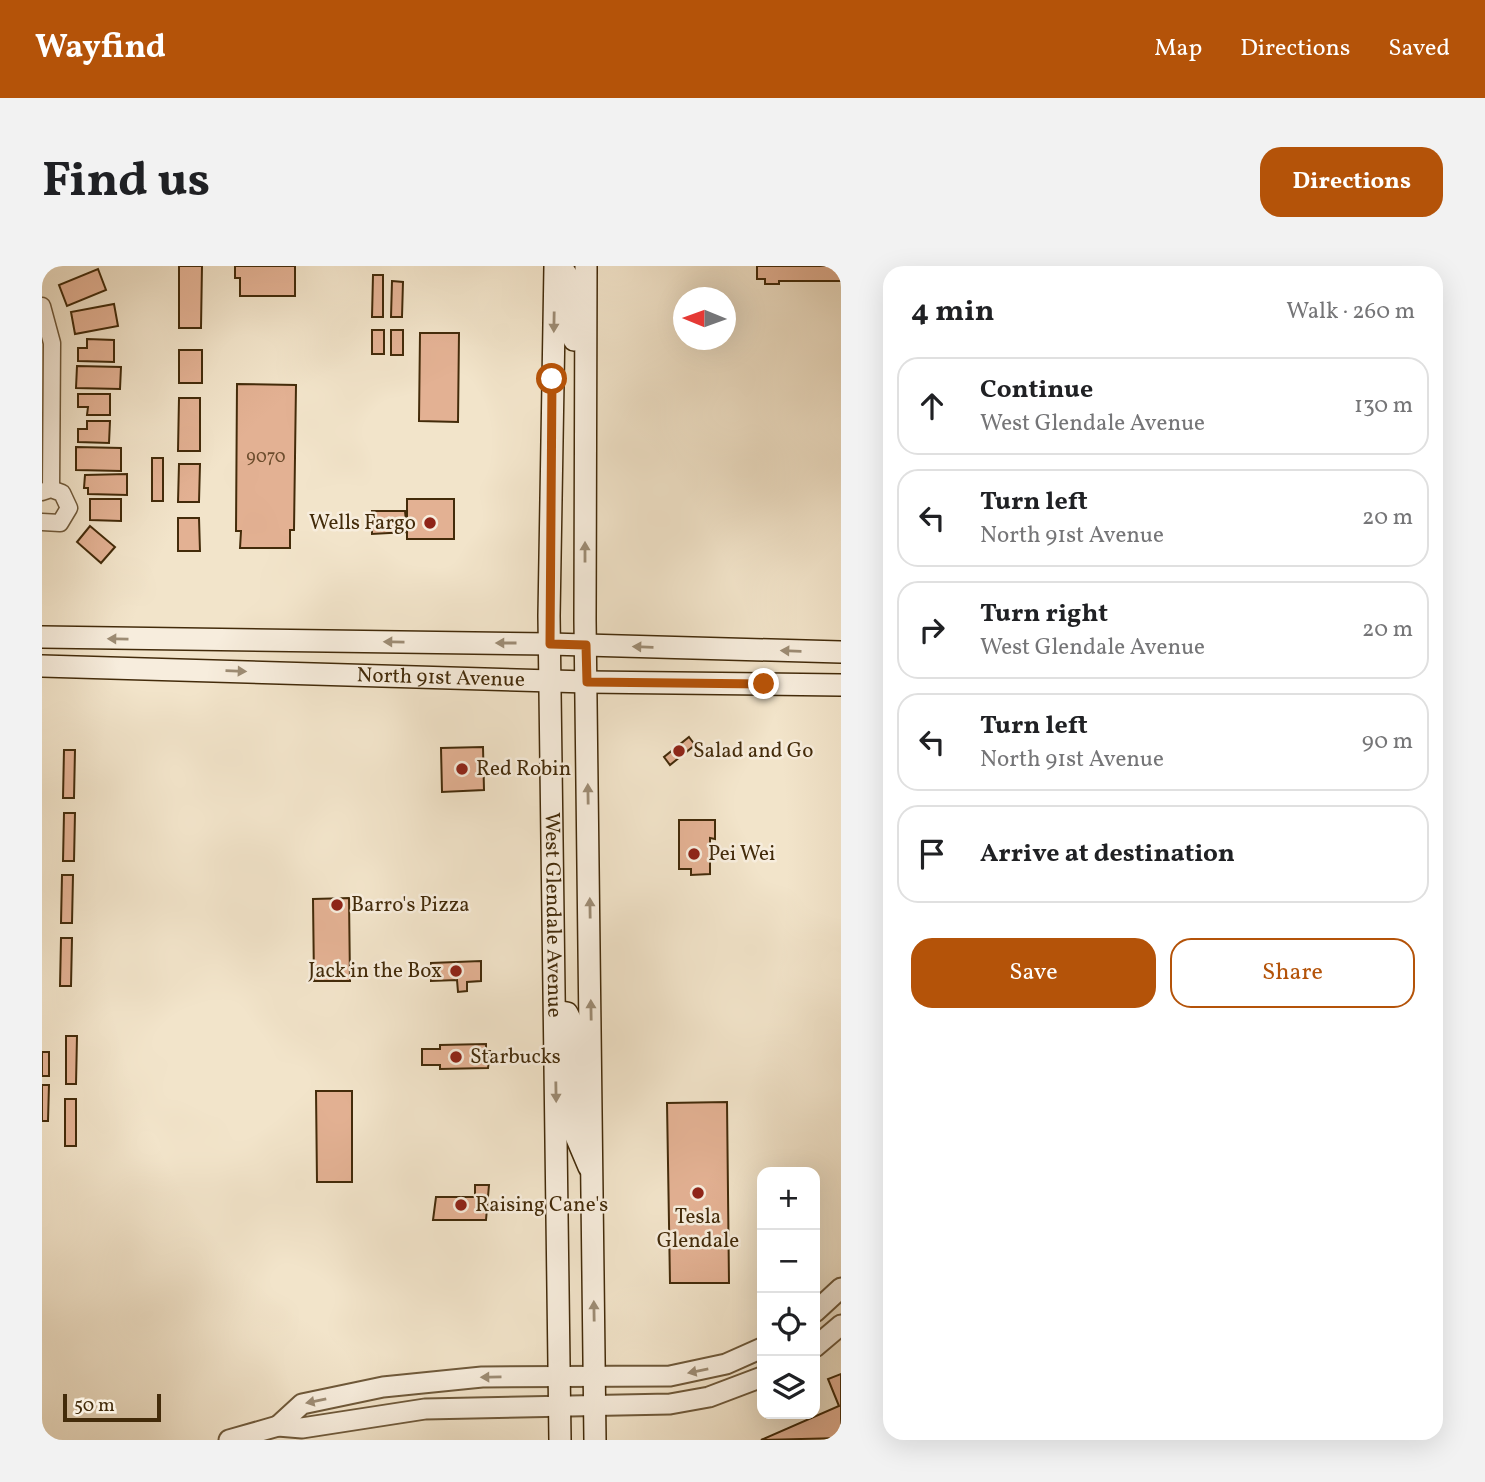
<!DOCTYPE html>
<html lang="en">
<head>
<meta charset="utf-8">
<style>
	:root { --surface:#fff; --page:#f2f2f2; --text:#202124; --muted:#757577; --line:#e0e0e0; --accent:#b45309 }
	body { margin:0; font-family:Vollkorn,serif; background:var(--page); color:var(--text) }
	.controls { position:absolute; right:21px; bottom:21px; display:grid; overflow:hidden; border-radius:14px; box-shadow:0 7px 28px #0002 }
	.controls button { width:63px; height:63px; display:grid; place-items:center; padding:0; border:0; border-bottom:2px solid var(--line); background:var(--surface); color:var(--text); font:35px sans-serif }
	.compass { position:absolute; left:631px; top:21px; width:63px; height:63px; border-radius:50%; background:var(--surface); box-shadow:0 7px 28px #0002; rotate:271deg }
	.scale { position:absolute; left:21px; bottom:18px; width:98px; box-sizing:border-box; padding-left:7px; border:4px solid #432b0a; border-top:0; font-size:19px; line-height:24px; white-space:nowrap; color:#432b0a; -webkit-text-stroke:5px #f7eddd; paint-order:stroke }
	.stop { position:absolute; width:21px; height:21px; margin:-16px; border:5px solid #b45309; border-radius:50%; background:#fff }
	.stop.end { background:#b45309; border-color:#fff; box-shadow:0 2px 7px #0008 }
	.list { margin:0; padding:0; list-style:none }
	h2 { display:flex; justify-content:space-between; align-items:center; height:91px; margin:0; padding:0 28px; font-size:30px }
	h2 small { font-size:23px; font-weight:400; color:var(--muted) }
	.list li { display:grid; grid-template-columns:46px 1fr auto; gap:21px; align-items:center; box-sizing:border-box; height:98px; margin:0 14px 14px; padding:0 14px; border:2px solid var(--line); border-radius:21px }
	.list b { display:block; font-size:26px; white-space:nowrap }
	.list p { margin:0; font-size:23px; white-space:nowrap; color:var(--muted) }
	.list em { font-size:23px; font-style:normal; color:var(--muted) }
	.actions { display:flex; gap:14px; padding:21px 28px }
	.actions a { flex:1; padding:16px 0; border:2px solid var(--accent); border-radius:21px; text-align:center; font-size:24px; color:var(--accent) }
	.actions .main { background:var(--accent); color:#fff }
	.icon { flex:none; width:38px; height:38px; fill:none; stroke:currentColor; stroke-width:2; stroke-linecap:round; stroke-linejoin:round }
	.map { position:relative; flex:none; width:799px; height:1174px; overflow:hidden; border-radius:21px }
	header { display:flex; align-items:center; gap:42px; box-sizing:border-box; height:98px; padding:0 35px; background:var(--accent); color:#fff }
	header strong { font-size:33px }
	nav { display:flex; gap:38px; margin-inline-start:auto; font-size:24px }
	.intro { display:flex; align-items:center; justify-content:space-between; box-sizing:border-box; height:168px; padding:0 42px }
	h1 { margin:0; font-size:49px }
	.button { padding:18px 32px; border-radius:21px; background:var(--accent); color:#fff; font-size:24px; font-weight:700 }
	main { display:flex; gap:42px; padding:0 42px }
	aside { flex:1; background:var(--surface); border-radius:21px; box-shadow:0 7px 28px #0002 }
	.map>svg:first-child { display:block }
	.building { fill:#e3b193; stroke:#432b0a; stroke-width:2 }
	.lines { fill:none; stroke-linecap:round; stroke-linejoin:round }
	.minor-casing { stroke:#6f593a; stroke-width:19 }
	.tertiary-casing { stroke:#6f593a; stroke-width:23 }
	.secondary-casing { stroke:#432b0a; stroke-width:24 }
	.minor { stroke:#f7eddd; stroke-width:16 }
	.tertiary { stroke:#f7eddd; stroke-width:19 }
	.secondary { stroke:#f7eddd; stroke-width:21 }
	.oneway { fill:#9d8c74 }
	.route { stroke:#b45309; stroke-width:9 }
	.poi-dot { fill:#8f2418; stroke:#f7eddd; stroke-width:2.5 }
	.labels { text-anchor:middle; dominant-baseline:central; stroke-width:5; stroke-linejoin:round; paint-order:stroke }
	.number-label { font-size:18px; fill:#6b4c2c }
	.poi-label { font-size:21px; fill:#432b0a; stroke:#f7eddd; text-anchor:start }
	.street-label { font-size:21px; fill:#432b0a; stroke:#f7eddd }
</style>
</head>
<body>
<header>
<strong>Wayfind</strong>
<nav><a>Map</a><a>Directions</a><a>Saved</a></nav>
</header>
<div class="intro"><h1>Find us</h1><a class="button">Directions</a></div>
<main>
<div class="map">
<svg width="799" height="1174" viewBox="0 0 799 1174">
	<rect width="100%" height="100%" fill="#f2e4ca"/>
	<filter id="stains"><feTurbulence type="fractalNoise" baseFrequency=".00286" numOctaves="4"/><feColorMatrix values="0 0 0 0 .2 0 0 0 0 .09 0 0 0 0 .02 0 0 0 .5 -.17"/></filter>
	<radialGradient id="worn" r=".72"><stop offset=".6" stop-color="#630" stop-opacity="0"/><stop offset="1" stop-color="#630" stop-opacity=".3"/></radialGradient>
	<g class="building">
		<path d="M137 0H160L159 62H137Z"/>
		<path d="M193 0H253V30H198V12H193Z"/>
		<path d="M715 0H799V15H737V18H723V13H715Z"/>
		<path d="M56 3 64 24 25 40 17 19Z"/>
		<path d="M331 9H341V51H330Z"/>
		<path d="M350 15 361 16 360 51H349Z"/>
		<path d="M72 38 76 60 33 68 29 46Z"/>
		<rect x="330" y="64" width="12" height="24"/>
		<rect x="349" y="64" width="12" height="25"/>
		<path d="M378 67H417L416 156 377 155Z"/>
		<path d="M45 73 72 74V96L36 95V82H45Z"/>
		<rect x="137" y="84" width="23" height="33"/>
		<path d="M35 100 79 101 78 123 34 122Z"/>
		<path d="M195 118 254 119 252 264H248V282H198L199 265H194Z"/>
		<path d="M36 128H68V149H45L46 141H36Z"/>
		<path d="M137 132H158V185H136Z"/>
		<path d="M45 155H68L67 177 36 176V163H45Z"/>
		<path d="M34 181 79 182V205L34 204Z"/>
		<rect x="110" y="192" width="11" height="43"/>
		<path d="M137 198H158L157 236H136Z"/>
		<path d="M85 208V229L46 228V222H42L43 209Z"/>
		<path d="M48 233H79V255L48 254Z"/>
		<rect x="365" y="233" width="47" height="40"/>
		<path d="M330 245H363L365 266 330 268Z"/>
		<path d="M136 252H157L158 285H136Z"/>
		<path d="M48 260 73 281 59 297 35 276Z"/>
		<path d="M647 471 653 479 628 499 622 491Z"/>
		<path d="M441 481 442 524 400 526 399 482Z"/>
		<path d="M22 484H33L32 532H21Z"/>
		<path d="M22 547H33L32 595H21Z"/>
		<path d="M637 554H673V573L668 572V608L649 609V603H637Z"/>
		<path d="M20 609H31L30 657H19Z"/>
		<path d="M307 632 308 715H272L271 633Z"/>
		<path d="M19 672H30L29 720H18Z"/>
		<path d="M439 695V715L425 716V725L416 726 415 714 389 715V697Z"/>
		<path d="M24 770H35L34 818H24Z"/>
		<path d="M444 778V785H448L446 802 398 803V799H380V783H398V779Z"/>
		<rect x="0" y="786" width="7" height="24"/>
		<path d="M0 819H7L6 855H0Z"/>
		<path d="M274 825H310V916H275Z"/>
		<rect x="23" y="833" width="11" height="47"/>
		<path d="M685 836 687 1017H628L625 837Z"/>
		<path d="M433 919H447L444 954H391L394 931H433Z"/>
		<path d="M799 1108V1172L719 1174 797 1140 786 1113Z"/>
	</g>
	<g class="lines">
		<g class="minor-casing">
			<g id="minor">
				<path d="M0 40 10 77 9 223"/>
				<path d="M0 256 18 257 27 242 20 227 9 223 0 226"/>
			</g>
		</g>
		<g class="tertiary-casing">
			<g id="tertiary">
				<path d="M773 1046 799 1022"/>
				<path d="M773 1081 799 1059"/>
				<path d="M236 1160 260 1138 341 1121 440 1111 628 1110 684 1098 720 1082"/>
				<path d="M187 1174 236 1160 260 1162 383 1143 628 1138 667 1131 720 1111"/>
			</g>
		</g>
		<g class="secondary-casing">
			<g id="secondary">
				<path id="s1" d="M513 0 507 350 518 1174"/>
				<path d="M519 0 529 16 532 74"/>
				<path d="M544 0 543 354 553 1174"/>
				<path d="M0 371 508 378 799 386"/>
				<path id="s2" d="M0 400 545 416 799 419"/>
				<path d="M513 745 525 747 529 755 533 868 547 901"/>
			</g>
		</g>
		<use href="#minor" class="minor"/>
		<use href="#tertiary" class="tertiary"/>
		<use href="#secondary" class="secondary"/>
	</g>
	<defs><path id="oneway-solid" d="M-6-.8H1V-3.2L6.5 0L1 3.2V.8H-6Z" transform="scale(1.75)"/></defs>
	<g class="oneway">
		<use href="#oneway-solid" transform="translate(512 56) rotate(91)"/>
		<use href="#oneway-solid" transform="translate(543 286) rotate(-90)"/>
		<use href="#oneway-solid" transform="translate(76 373) rotate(-179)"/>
		<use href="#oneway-solid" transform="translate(352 376) rotate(-179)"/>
		<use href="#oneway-solid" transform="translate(464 377) rotate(-180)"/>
		<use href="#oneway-solid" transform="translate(601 381) rotate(-178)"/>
		<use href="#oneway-solid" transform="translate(749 385) rotate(-178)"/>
		<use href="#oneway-solid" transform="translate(194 405) rotate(2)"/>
		<use href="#oneway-solid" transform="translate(546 528) rotate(-91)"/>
		<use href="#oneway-solid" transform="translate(548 642) rotate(-91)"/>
		<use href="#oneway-solid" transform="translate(549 744) rotate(-91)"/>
		<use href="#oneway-solid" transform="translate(514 826) rotate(89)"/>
		<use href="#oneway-solid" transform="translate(552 1045) rotate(-91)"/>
		<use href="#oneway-solid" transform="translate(656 1105) rotate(169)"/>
		<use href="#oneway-solid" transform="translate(449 1111) rotate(179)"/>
		<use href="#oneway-solid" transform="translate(274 1135) rotate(168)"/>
	</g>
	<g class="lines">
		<path class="route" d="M510 113 508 378 544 379 545 416 722 418"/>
	</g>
	<g class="poi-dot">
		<circle cx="388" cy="257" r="7"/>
		<circle cx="637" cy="485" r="7"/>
		<circle cx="420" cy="503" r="7"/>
		<circle cx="652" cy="588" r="7"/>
		<circle cx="295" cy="639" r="7"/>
		<circle cx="414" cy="705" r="7"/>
		<circle cx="414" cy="791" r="7"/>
		<circle cx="656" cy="927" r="7"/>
		<circle cx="419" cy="939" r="7"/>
	</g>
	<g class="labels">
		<g class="number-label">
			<text x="224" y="191">9070</text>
		</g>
		<g class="poi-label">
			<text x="374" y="257" text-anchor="end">Wells Fargo</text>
			<text x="651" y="485">Salad and Go</text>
			<text x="434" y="503">Red Robin</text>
			<text x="666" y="588">Pei Wei</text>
			<text x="309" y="639">Barro's Pizza</text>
			<text x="400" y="705" text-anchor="end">Jack in the Box</text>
			<text x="428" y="791">Starbucks</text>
			<text x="433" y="939">Raising Cane's</text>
			<text x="656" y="951" text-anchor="middle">Tesla<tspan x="656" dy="24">Glendale</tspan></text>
		</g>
		<g class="street-label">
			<text stroke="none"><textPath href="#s2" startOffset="399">North 91st Avenue</textPath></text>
			<text stroke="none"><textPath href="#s1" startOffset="649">West Glendale Avenue</textPath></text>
		</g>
	</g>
	<rect width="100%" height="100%" filter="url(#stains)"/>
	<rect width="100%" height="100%" fill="url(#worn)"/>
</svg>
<div class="controls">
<button>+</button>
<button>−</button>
<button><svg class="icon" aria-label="locate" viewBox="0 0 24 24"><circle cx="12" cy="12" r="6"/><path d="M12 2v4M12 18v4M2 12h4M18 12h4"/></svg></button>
<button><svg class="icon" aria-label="layers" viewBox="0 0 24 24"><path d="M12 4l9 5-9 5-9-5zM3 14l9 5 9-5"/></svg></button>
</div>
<svg class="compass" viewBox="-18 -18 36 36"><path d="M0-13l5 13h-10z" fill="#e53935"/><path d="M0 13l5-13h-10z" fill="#757577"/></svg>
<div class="scale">50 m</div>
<div class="stop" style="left:510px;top:113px"></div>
<div class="stop end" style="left:722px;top:418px"></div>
</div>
<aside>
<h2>4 min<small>Walk · 260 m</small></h2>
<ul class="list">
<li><svg class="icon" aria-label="ahead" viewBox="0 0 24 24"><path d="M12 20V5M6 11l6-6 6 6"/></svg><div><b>Continue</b><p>West Glendale Avenue</p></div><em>130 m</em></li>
<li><svg class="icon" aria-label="left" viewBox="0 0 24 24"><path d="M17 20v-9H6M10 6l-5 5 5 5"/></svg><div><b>Turn left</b><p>North 91st Avenue</p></div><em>20 m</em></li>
<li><svg class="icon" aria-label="right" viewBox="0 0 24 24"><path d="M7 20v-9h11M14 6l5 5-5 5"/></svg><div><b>Turn right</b><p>West Glendale Avenue</p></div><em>20 m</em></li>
<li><svg class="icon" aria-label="left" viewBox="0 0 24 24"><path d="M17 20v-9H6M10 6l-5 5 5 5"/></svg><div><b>Turn left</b><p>North 91st Avenue</p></div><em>90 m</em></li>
<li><svg class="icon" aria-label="arrive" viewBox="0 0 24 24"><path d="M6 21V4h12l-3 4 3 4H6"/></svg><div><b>Arrive at destination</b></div></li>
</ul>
<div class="actions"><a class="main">Save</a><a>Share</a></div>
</aside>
</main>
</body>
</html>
